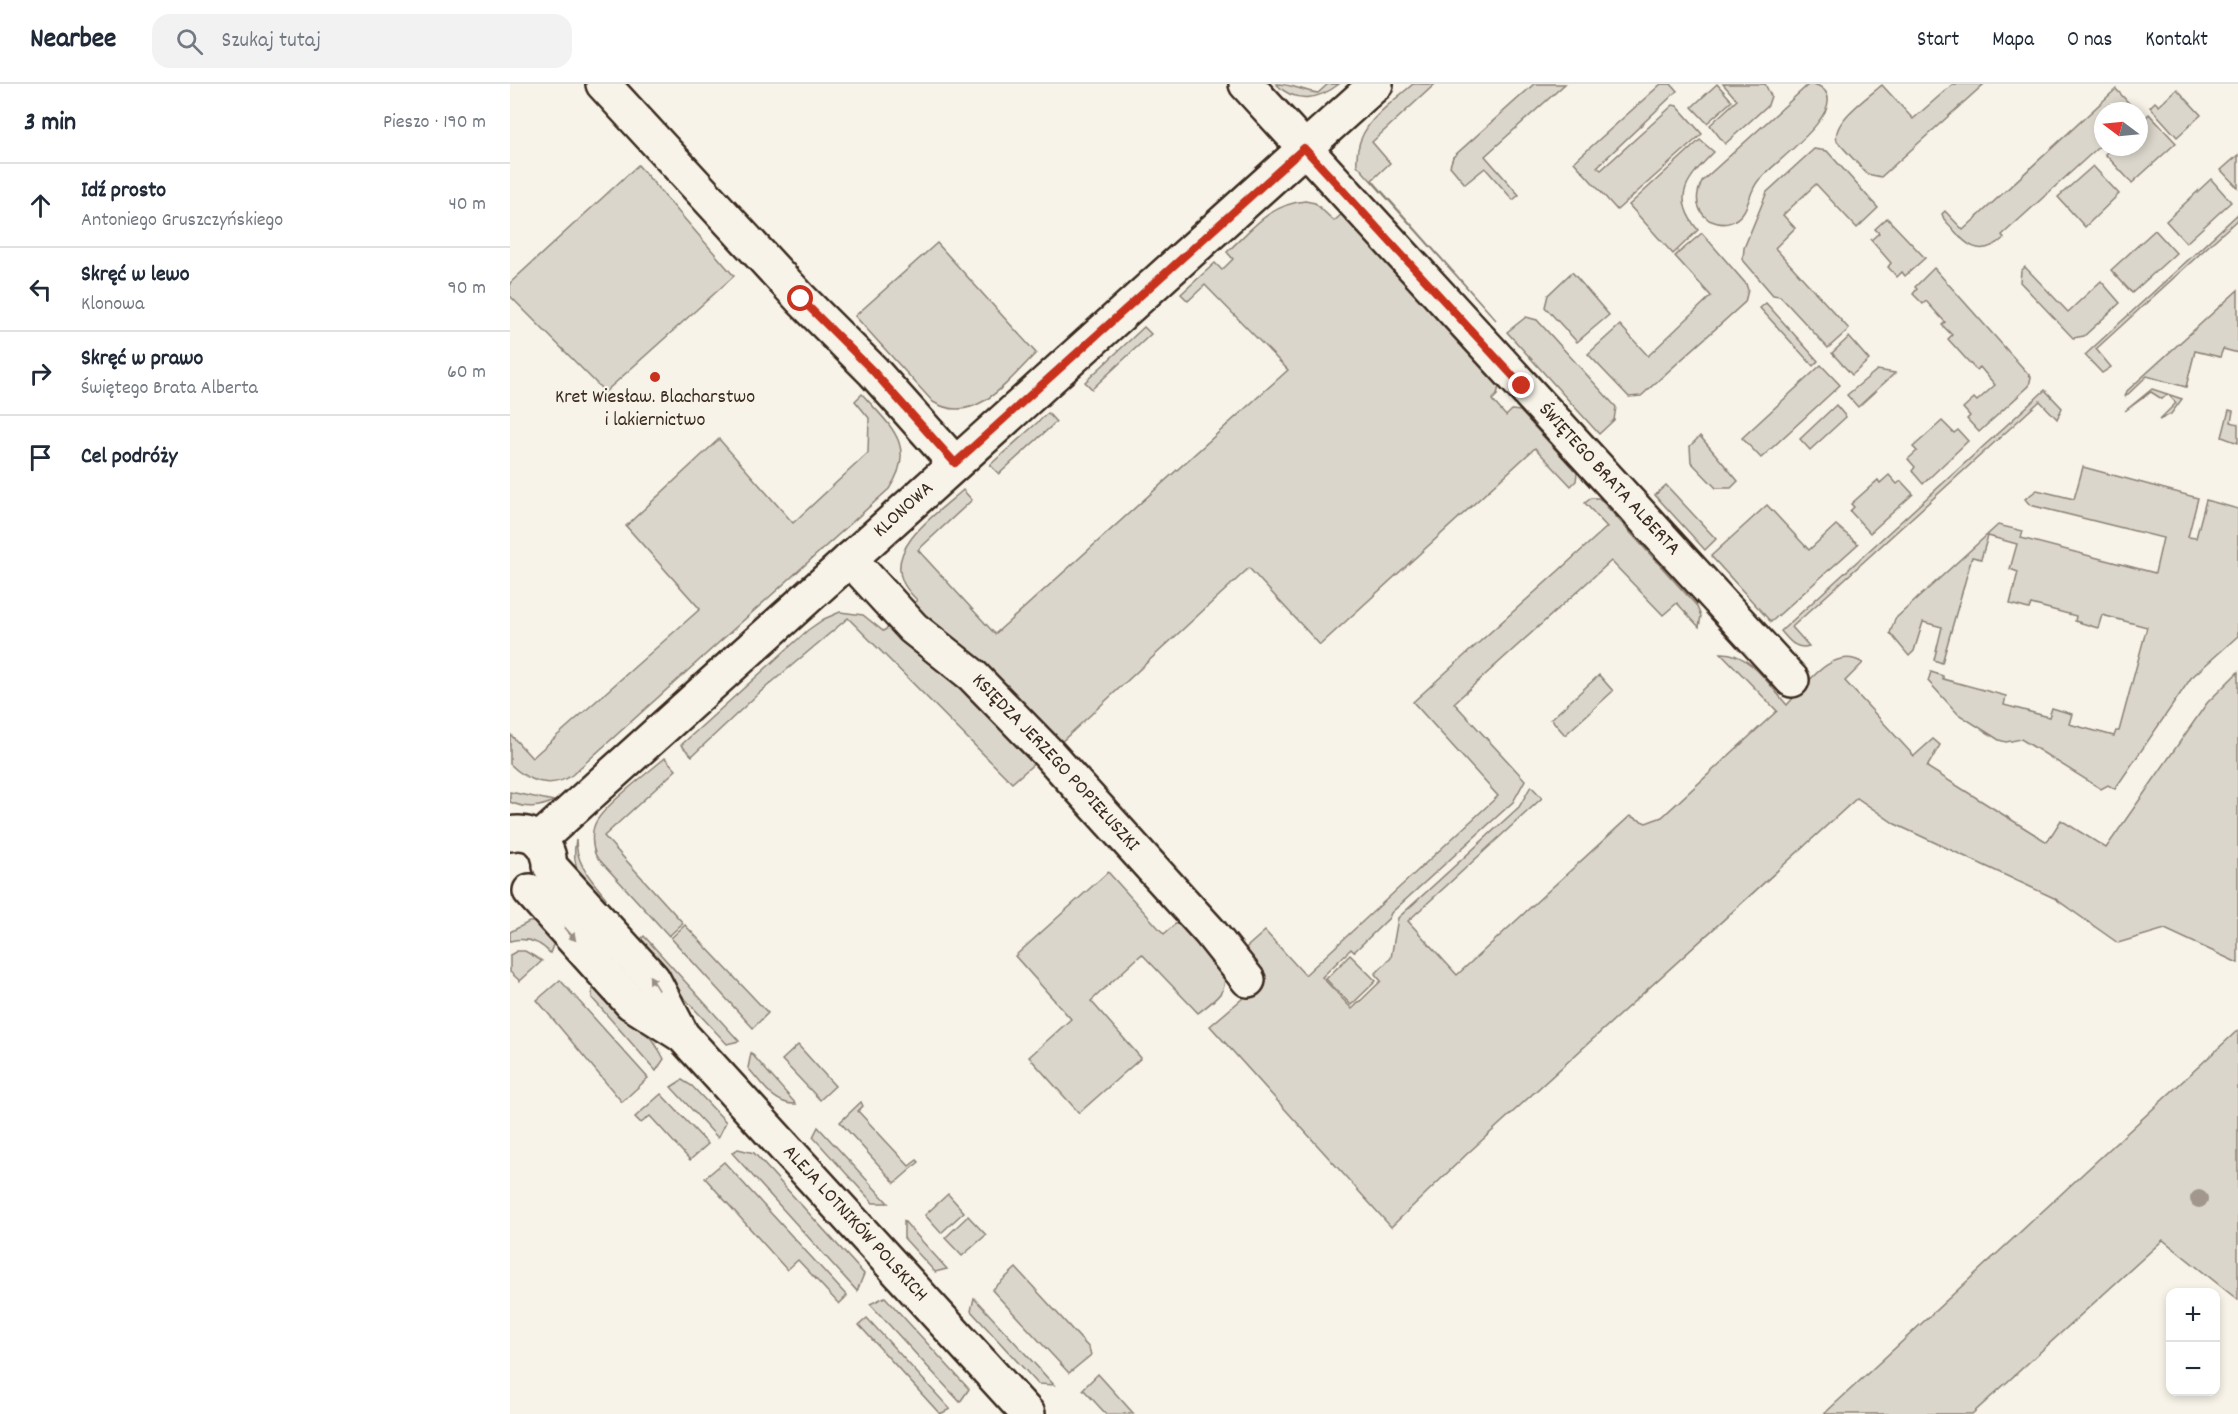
<!DOCTYPE html>
<html lang="pl">
<head>
<meta charset="utf-8">
<style>
	:root { --surface:#fff; --page:#f2f2f3; --text:#1f2937; --muted:#747a83; --line:#e0e1e3 }
	body { margin:0; font-family:Dekko,sans-serif; background:var(--page); color:var(--text) }
	.controls { position:absolute; right:18px; bottom:18px; display:grid; overflow:hidden; border-radius:12px; box-shadow:0 3px 9px #0003 }
	.controls button { width:54px; height:54px; display:grid; place-items:center; padding:0; border:0; border-bottom:2px solid var(--line); background:var(--surface); color:var(--text); font:30px sans-serif }
	.compass { position:absolute; left:1584px; top:18px; width:54px; height:54px; border-radius:50%; background:var(--surface); box-shadow:0 3px 9px #0003; rotate:286deg }
	.stop { position:absolute; width:18px; height:18px; margin:-14px; border:4px solid #c8321e; border-radius:50%; background:#fff }
	.stop.end { background:#c8321e; border-color:#fff; box-shadow:0 2px 6px #0008 }
	.list { margin:0; padding:0; list-style:none }
	h2 { display:flex; justify-content:space-between; align-items:center; height:78px; margin:0; padding:0 24px; font-size:26px }
	h2 small { font-size:20px; font-weight:400; color:var(--muted) }
	.list li { display:grid; grid-template-columns:39px 1fr auto; gap:18px; align-items:center; box-sizing:border-box; height:84px; padding:0 24px; border-top:2px solid var(--line) }
	.list b { display:block; font-size:22px; white-space:nowrap }
	.list p { margin:0; font-size:20px; white-space:nowrap; color:var(--muted) }
	.list em { font-size:20px; font-style:normal; color:var(--muted) }
	.icon { flex:none; width:33px; height:33px; fill:none; stroke:currentColor; stroke-width:2; stroke-linecap:round; stroke-linejoin:round }
	.map { position:relative; flex:none; width:1728px; height:1330px; overflow:hidden }
	header { display:flex; align-items:center; gap:36px; box-sizing:border-box; height:84px; padding:0 30px; background:var(--surface); border-bottom:2px solid var(--line) }
	header strong { font-size:28px }
	nav { display:flex; gap:33px; margin-inline-start:auto; font-size:21px }
	.search { width:420px; height:54px; background:var(--page); display:flex; align-items:center; gap:15px; box-sizing:border-box; padding:0 21px; border-radius:18px; color:var(--muted); font-size:22px }
	main { display:flex }
	aside { flex:1; background:var(--surface) }
	.map>svg:first-child { display:block }
	.green { fill:#dbd6cb; stroke:#8b8074; stroke-width:1.5 }
	.lines { fill:none; stroke-linecap:round; stroke-linejoin:round }
	.minor-casing { stroke:#3b2a1e; stroke-width:38 }
	.minor { stroke:#f7f3e8; stroke-width:33 }
	.tree { fill:#a1978c }
	.oneway { fill:#998e83 }
	.route { stroke:#c8321e; stroke-width:8 }
	.poi-dot { fill:#c8321e; stroke:#f7f3e8; stroke-width:2 }
	.labels { text-anchor:middle; dominant-baseline:central; stroke-width:4.5; stroke-linejoin:round; paint-order:stroke }
	.poi-label { font-size:20px; fill:#3b2a1e; stroke:#f7f3e8 }
	.street-label { font-size:20px; fill:#3b2a1e; stroke:#f7f3e8 }
</style>
</head>
<body>
<header>
<strong>Nearbee</strong>
<div class="search"><svg class="icon" aria-label="search" viewBox="0 0 24 24"><circle cx="10" cy="10" r="6"/><path d="M15 15l6 6"/></svg>Szukaj tutaj</div>
<nav><a>Start</a><a>Mapa</a><a>O nas</a><a>Kontakt</a></nav>
</header>
<main>
<aside>
<h2>3 min<small>Pieszo · 190 m</small></h2>
<ul class="list">
<li><svg class="icon" aria-label="ahead" viewBox="0 0 24 24"><path d="M12 20V5M6 11l6-6 6 6"/></svg><div><b>Idź prosto</b><p>Antoniego Gruszczyńskiego</p></div><em>40 m</em></li>
<li><svg class="icon" aria-label="left" viewBox="0 0 24 24"><path d="M17 20v-9H6M10 6l-5 5 5 5"/></svg><div><b>Skręć w lewo</b><p>Klonowa</p></div><em>90 m</em></li>
<li><svg class="icon" aria-label="right" viewBox="0 0 24 24"><path d="M7 20v-9h11M14 6l5 5-5 5"/></svg><div><b>Skręć w prawo</b><p>Świętego Brata Alberta</p></div><em>60 m</em></li>
<li><svg class="icon" aria-label="arrive" viewBox="0 0 24 24"><path d="M6 21V4h12l-3 4 3 4H6"/></svg><div><b>Cel podróży</b></div></li>
</ul>
</aside>
<div class="map">
<svg width="1728" height="1330" viewBox="0 0 1728 1330">
	<rect width="100%" height="100%" fill="#f7f3e8"/>
	<filter id="ink" filterUnits="userSpaceOnUse"><feTurbulence type="fractalNoise" baseFrequency=".0167" numOctaves="2"/><feDisplacementMap in="SourceGraphic" scale="12" xChannelSelector="R" yChannelSelector="G"/><feConvolveMatrix kernelMatrix="1 2 1 2 8 2 1 2 1" color-interpolation-filters="sRGB"/></filter>
	<g filter="url(#ink)">
		<g class="green">
			<path d="M766 0C782 0 792 7 808 9L818 0H829C809 16 785 20 766 0Z"/>
			<path d="M903 0H925L862 58 880 79 862 96 986 236 847 81C844 42 877 23 903 0Z"/>
			<path d="M1024 0H1055L975 72 1009 111 1003 116 975 84 955 100 940 82 943 73Z"/>
			<path d="M1151 0H1161L1167 7 1087 83 1091 86 1163 21 1167 22 1192 50 1107 126 1064 78Z"/>
			<path d="M1207 0 1222 17 1197 39 1182 23Z"/>
			<path d="M1213 0H1255L1261 12 1258 21 1215 60 1200 41 1227 16Z"/>
			<path d="M1299 0C1306 0 1311 2 1315 7 1334 30 1262 80 1248 97 1238 109 1240 127 1225 136 1217 142 1208 140 1199 136 1185 126 1185 112 1192 97Z"/>
			<path d="M1443 0H1474L1371 93 1357 90 1327 57C1321 38 1358 13 1372 1L1403 35Z"/>
			<path d="M1606 5 1626 27H1593V59L1492 151 1494 154C1466 178 1453 156 1434 135L1432 130 1435 127 1453 146Z"/>
			<path d="M1667 5 1691 31 1667 53 1640 23 1645 18 1649 22Z"/>
			<path d="M1639 30 1666 59 1622 99 1595 70 1603 63H1629V40Z"/>
			<path d="M1190 56 1204 68C1178 94 1160 112 1188 146L1163 170 1119 121Z"/>
			<path d="M1304 65 1317 67 1368 124 1347 144 1306 100 1273 131 1285 144 1265 164 1339 245 1318 264 1270 212 1263 211 1233 176 1234 164 1257 108Z"/>
			<path d="M1728 71V104L1711 86Z"/>
			<path d="M128 81 224 192 95 308 0 212V199Z"/>
			<path d="M1583 82 1609 110 1575 143 1548 113Z"/>
			<path d="M1701 95 1721 118 1676 159 1656 137Z"/>
			<path d="M795 117 805 119 824 137 832 130 989 302 987 311 982 316 996 332 1002 326 1010 327 1067 389 1066 397 1061 402 1025 364 810 561 739 484 548 661 401 523 407 516C402 511 396 505 393 498 376 462 430 427 453 406L462 416 408 466 485 550 778 286 695 201 678 217 671 210 705 179 712 186 723 175 717 168C741 146 760 120 795 117Z"/>
			<path d="M1728 130V135L1586 265 1601 283 1592 289 1575 271Z"/>
			<path d="M1377 134 1415 174 1395 192 1392 188 1387 193 1378 183 1381 179 1361 156 1369 149 1365 145Z"/>
			<path d="M1645 146 1666 169 1622 209 1601 186Z"/>
			<path d="M1192 149 1236 200 1238 206 1235 218 1131 312 1119 313 1078 270 1110 241 1138 272 1201 212 1165 172Z"/>
			<path d="M427 159 526 269C499 296 465 343 423 318L345 232Z"/>
			<path d="M1515 183 1558 228 1591 197 1610 219 1574 252 1563 254 1510 198 1511 187Z"/>
			<path d="M1424 184 1521 293 1519 302 1469 348 1457 335 1460 332 1453 324 1464 314 1467 317 1485 301 1470 283 1466 286 1438 255 1442 251 1432 241 1435 238 1416 217 1413 220 1403 210 1407 205 1405 203Z"/>
			<path d="M1062 188 1099 231 1067 258 1035 223 1038 211Z"/>
			<path d="M1728 206V269L1713 265 1710 273 1685 267 1676 303 1637 292 1615 313 1617 307Z"/>
			<path d="M1256 219 1308 277 1303 282 1250 224Z"/>
			<path d="M1016 233 1027 236 1106 323 1104 336 1089 350 997 248Z"/>
			<path d="M634 243 641 250 582 305 575 298Z"/>
			<path d="M1339 253 1359 276 1342 291 1322 269Z"/>
			<path d="M1311 281 1330 301 1251 374 1232 354Z"/>
			<path d="M1367 286 1385 289 1348 323 1337 311Z"/>
			<path d="M1642 305 1672 315 1661 330 1649 336 1666 319 1658 310 1652 315 1641 308 1615 327Z"/>
			<path d="M1535 306 1552 324 1547 335 1530 317 1282 543 1299 562C1285 566 1279 556 1271 547Z"/>
			<path d="M352 310C380 342 408 362 379 405L62 691C41 706 17 697 0 680V650L22 674 190 525 116 442 209 355 283 439 358 369 359 334 345 317Z"/>
			<path d="M1326 321 1336 333 1300 366 1290 355Z"/>
			<path d="M1719 326 1723 327 1721 338 1728 340V359L1712 353Z"/>
			<path d="M538 329 546 338 489 390 480 381Z"/>
			<path d="M1432 337 1444 349 1448 346 1458 357 1413 400 1402 387 1405 383 1398 375 1407 367 1403 363Z"/>
			<path d="M1190 352 1228 397 1221 404H1206L1181 378 1180 362Z"/>
			<path d="M1573 383 1688 414 1678 453 1686 454 1696 416 1728 425V552L1681 594 1605 705 1598 701 1591 705 1511 655 1496 658 1489 656 1448 630 1418 597 1421 588 1433 592V595L1496 612 1494 621 1539 633 1542 624 1562 630 1559 640 1604 652 1606 647H1609L1637 543 1592 531 1588 544 1565 537 1566 532 1521 520 1519 525 1500 520 1508 488 1500 485 1507 460 1478 452 1471 475 1462 473 1432 579 1424 576 1432 543 1413 538 1404 567 1399 572 1380 549 1385 535 1488 441 1513 447 1511 454 1645 489 1653 454 1520 421 1515 415 1527 406 1564 415Z"/>
			<path d="M1379 391 1387 400 1391 397 1403 410 1360 449 1340 427 1344 423 1341 420 1368 396 1370 399Z"/>
			<path d="M1156 401 1206 455 1195 466 1145 411Z"/>
			<path d="M1081 414H1089L1186 521 1191 532 1189 543 1167 519 1153 531 1101 477 944 619 1015 696 1003 718 881 829 879 834 844 868 841 865 812 893 842 925 871 897 865 890 881 874 888 834 1009 723 1021 702 1032 714 898 837 947 891 1120 732 1136 739 1152 733 1267 627 1211 569C1240 568 1259 601 1277 621 1296 601 1323 560 1353 579L1335 597 1404 672 1423 655 1430 661 1417 683 1537 758 1551 736 1596 764 1697 619 1728 588V879L1655 845 1608 859 1544 814 1385 740 1347 714 958 1069 881 1143 700 942 752 898 730 869 755 847 795 891 988 712 903 618 1097 443 1075 419Z"/>
			<path d="M1257 421 1299 466 1326 441 1348 460 1261 538 1201 472Z"/>
			<path d="M330 528 353 531 373 547 381 542 452 600 527 677 502 699 338 534 248 610 182 672 171 661 298 546 314 535Z"/>
			<path d="M1089 591 1103 607 1055 651 1041 635Z"/>
			<path d="M155 674 166 686 94 752 173 839 159 852 86 772C82 763 81 749 85 740 93 722 139 688 155 674Z"/>
			<path d="M0 708 44 717C29 724 16 725 0 718Z"/>
			<path d="M66 755C66 781 81 795 96 814L94 819C73 797 60 788 66 755Z"/>
			<path d="M598 788 654 850 672 834C687 851 725 884 712 907 707 915 696 923 688 929L632 870 581 917 631 974 569 1029 519 973 561 935 505 872Z"/>
			<path d="M19 838H26L45 856 40 869C29 857 16 853 0 857V848Z"/>
			<path d="M175 841 258 929 243 944 161 854Z"/>
			<path d="M134 852 229 957 217 960 125 861Z"/>
			<path d="M7 867H15L32 877 10 897 0 888V871Z"/>
			<path d="M840 871 866 897 841 921 816 895Z"/>
			<path d="M50 896 138 994 112 1018 27 916Z"/>
			<path d="M82 900C107 922 139 944 154 975L146 987 82 914Z"/>
			<path d="M1728 946V1216L1653 1156 1462 1330H1314Z"/>
			<path d="M288 961 325 1002 310 1016 272 976Z"/>
			<path d="M241 969 286 1020C264 1021 252 999 238 984Z"/>
			<path d="M172 996 182 1002 216 1038 208 1054 161 1003Z"/>
			<path d="M151 1010 198 1060 180 1076 140 1032 131 1039 125 1033Z"/>
			<path d="M351 1018 353 1022 348 1027 399 1082 407 1076 409 1078 385 1099 330 1038Z"/>
			<path d="M308 1043 378 1119H363L303 1053Z"/>
			<path d="M228 1065 244 1069 354 1190 347 1207 222 1069Z"/>
			<path d="M214 1078 337 1212 329 1220 288 1176 277 1186 195 1094Z"/>
			<path d="M438 1110 454 1128 431 1149 415 1131Z"/>
			<path d="M458 1132 476 1151 452 1172 435 1154Z"/>
			<path d="M394 1137 437 1185 425 1188 394 1154Z"/>
			<path d="M506 1184 579 1264 581 1271 559 1289 482 1206Z"/>
			<path d="M375 1213 459 1305 450 1318 360 1220Z"/>
			<path d="M464 1214 544 1301 528 1300 461 1227Z"/>
			<path d="M357 1234 440 1325 430 1330 349 1241Z"/>
			<path d="M588 1290 624 1330H596L573 1305Z"/>
		</g>
		<g class="lines">
			<g class="minor-casing">
				<g id="minor">
					<path d="M93 0 291 215 363 287 445 379"/>
					<path id="s1" d="M736 0 1282 596"/>
					<path id="s2" d="M340 475 403 544 462 591 538 669 700 848 738 896"/>
					<path d="M0 750C19 746 35 755 39 774"/>
					<path id="s3" d="M29 756 866 0"/>
					<path id="s4" d="M40 782 143 895 172 951 518 1330"/>
					<path d="M20 807 121 919 170 950"/>
				</g>
			</g>
			<use href="#minor" class="minor"/>
		</g>
		<circle class="tree" cx="1689" cy="1115" r="9"/>
		<defs><path id="oneway-solid" d="M-6-.8H1V-3.2L6.5 0L1 3.2V.8H-6Z" transform="scale(1.5)"/></defs>
		<g class="oneway">
			<use href="#oneway-solid" transform="translate(60 850) rotate(49)"/>
			<use href="#oneway-solid" transform="translate(144 899) rotate(-122)"/>
		</g>
	</g>
	<g class="lines" filter="url(#ink)">
		<path class="route" d="M291 215 363 287 445 379 794 64 1012 302"/>
	</g>
	<circle class="poi-dot" cx="145" cy="293" r="6"/>
	<g class="labels">
		<g class="poi-label">
			<text x="145" y="314">Kret Wiesław. Blacharstwo<tspan x="145" dy="23">i lakiernictwo</tspan></text>
		</g>
		<g class="street-label">
			<text stroke="none"><textPath href="#s1" startOffset="537">ŚWIĘTEGO BRATA ALBERTA</textPath></text>
			<text stroke="none"><textPath href="#s3" startOffset="492">KLONOWA</textPath></text>
			<text stroke="none"><textPath href="#s2" startOffset="290">KSIĘDZA JERZEGO POPIEŁUSZKI</textPath></text>
			<text stroke="none"><textPath href="#s4" startOffset="472">ALEJA LOTNIKÓW POLSKICH</textPath></text>
		</g>
	</g>
</svg>
<div class="controls">
<button>+</button>
<button>−</button>
</div>
<svg class="compass" viewBox="-18 -18 36 36"><path d="M0-13l5 13h-10z" fill="#e53935"/><path d="M0 13l5-13h-10z" fill="#747a83"/></svg>
<div class="stop" style="left:291px;top:215px"></div>
<div class="stop end" style="left:1012px;top:302px"></div>
</div>
</main>
</body>
</html>
